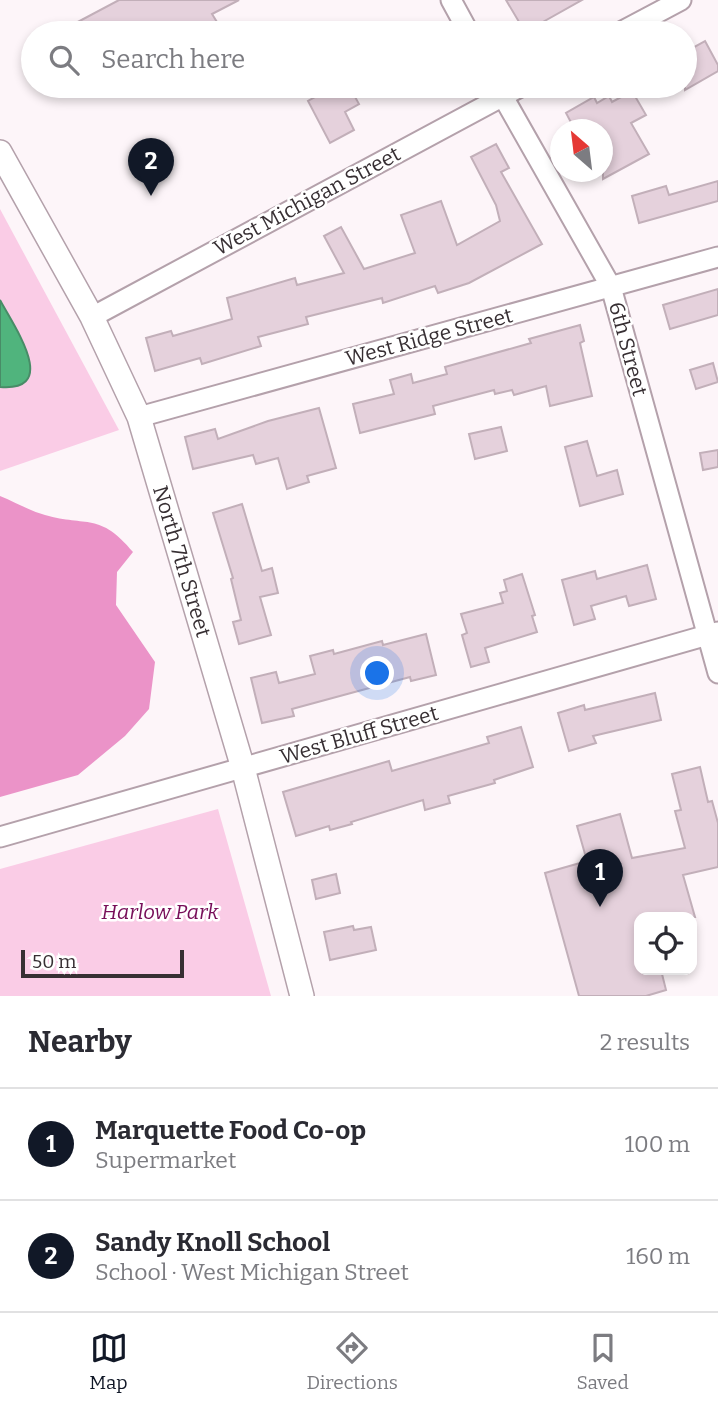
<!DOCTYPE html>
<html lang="en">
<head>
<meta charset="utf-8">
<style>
	:root { --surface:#fff; --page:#f7f7f7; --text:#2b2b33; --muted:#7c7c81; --line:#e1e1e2; --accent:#111827 }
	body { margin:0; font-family:Bitter,serif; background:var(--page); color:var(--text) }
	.controls { position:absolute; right:21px; bottom:21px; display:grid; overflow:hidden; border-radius:14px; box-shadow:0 4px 10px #0003 }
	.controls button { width:63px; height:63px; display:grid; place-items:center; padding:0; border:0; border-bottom:2px solid var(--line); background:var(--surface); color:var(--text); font:35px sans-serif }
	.compass { position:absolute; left:550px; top:119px; width:63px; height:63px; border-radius:50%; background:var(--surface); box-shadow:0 4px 10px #0003; rotate:332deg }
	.scale { position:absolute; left:21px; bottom:18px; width:163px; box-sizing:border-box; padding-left:7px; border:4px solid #372f33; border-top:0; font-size:19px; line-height:24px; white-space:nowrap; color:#372f33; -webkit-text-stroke:5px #fff; paint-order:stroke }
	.you { position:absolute; left:378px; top:674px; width:24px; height:24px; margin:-18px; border:5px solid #fff; border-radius:50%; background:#1a73e8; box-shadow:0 0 0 10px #1a73e833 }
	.badge { display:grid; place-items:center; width:46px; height:46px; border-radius:50%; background:var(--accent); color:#fff; font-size:23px; font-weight:700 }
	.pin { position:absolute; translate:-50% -58px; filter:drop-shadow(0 2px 4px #0008) }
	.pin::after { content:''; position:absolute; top:37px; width:24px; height:21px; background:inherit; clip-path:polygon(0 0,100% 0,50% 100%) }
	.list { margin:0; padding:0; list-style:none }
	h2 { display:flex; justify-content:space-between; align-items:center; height:91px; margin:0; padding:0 28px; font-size:30px }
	h2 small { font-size:23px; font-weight:400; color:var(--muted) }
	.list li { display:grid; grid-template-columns:46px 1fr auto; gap:21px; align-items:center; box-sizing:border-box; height:112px; padding:0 28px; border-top:2px solid var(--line) }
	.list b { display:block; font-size:26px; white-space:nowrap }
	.list p { margin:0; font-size:23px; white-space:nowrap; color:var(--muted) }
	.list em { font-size:23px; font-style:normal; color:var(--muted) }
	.icon { flex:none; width:38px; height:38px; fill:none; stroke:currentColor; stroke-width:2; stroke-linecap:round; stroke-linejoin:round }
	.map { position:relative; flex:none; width:718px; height:996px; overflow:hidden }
	.search { position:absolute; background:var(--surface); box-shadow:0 4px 10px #0003; left:21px; right:21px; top:21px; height:77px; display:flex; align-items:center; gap:18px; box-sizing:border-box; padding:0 24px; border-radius:38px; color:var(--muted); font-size:26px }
	.sheet { height:315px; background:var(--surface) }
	nav { display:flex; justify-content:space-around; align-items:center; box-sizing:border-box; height:98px; border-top:2px solid var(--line); background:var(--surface); font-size:19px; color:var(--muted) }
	nav a { display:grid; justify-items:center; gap:4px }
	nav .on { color:var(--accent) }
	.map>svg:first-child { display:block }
	.green { fill:#facce6 }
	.forest { fill:#eb93c8 }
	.water { fill:#50b47d; stroke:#488c67; stroke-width:2 }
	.building { fill:#e5d1dc; stroke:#c2afb9; stroke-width:2 }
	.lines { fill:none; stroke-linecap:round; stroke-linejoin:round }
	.minor-casing { stroke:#b4a1ab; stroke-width:23 }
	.tertiary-casing { stroke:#b4a1ab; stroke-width:26 }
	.minor { stroke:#fff; stroke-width:19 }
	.tertiary { stroke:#fff; stroke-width:23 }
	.labels { text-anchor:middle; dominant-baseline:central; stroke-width:5; stroke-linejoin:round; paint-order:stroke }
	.street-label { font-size:21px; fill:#372f33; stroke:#fff }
	.park-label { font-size:21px; font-style:italic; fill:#770e59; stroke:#fff }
</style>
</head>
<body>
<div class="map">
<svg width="718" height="996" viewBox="0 0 718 996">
	<rect width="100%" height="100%" fill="#fdf5f9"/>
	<g class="green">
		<path d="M0 209 119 430 0 471Z"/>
		<path d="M218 809 271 996H0V869Z"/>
	</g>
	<path class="forest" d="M0 496C15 502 30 511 45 515 87 527 100 512 133 552L117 572 116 605 155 662 149 709 125 736 78 775 0 797Z"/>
	<path class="water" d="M0 300C13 325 61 392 0 387Z"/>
	<g class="building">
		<path d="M119 0H239L212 14 220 27 209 33H57Z"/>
		<path d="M506 0H582L525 32Z"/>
		<path d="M705 41 718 65V71L685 90V52Z"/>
		<path d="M335 86H349L359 104 345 112 354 130 330 143 308 101Z"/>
		<path d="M632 91 646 115 631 123 649 154 603 179V130H575L566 113 594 97 597 103 609 96 612 102Z"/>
		<path d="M496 144 509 168 501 172 542 244 469 283 438 293 435 286 383 303 382 298 306 317 308 324 258 337 261 346 202 364 200 358 155 371 146 338 171 331 173 336 232 319 227 298 295 278 297 285 344 273 324 236 341 227 364 269 415 253 401 215 441 201 457 245 500 221 496 205 471 157Z"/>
		<path d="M718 181V201L639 223 632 196 666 186 669 195Z"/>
		<path d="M718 289V315L670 329 663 305Z"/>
		<path d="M580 325 584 341 580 343 592 396 550 406 546 386 514 395 512 390 495 394 494 390 433 406 435 414 360 433 353 404 394 394 390 380 411 374 413 383 447 374 445 367 531 343 529 339Z"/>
		<path d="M713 363 718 382 696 389 690 370Z"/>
		<path d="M319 408 336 468 307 476 309 482 287 489 278 458 256 464 253 455 193 469 185 437 215 429 218 439 268 421Z"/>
		<path d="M501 427 507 451 475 459 469 434Z"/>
		<path d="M587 441 597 476 617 470 623 494 580 506 565 447Z"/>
		<path d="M718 450V467L703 470 700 453Z"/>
		<path d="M242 504 262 571 272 568 278 593 260 597 271 635 239 644 233 622 241 620 231 579 233 578 213 513Z"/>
		<path d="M647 565 656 599 629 606 626 596 591 606 595 619 574 625 562 580 595 571 597 579Z"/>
		<path d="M522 574 535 615 532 616 537 632 485 648 489 662 471 667 462 635 467 633 461 614 503 603 500 593 507 591 504 580Z"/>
		<path d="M426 634 436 675 411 681 410 677 292 709 294 716 262 723 251 678 276 672 279 683 315 674 310 656 333 650 334 654 382 641 383 645Z"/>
		<path d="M655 693 661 720 593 736 596 743 569 751 558 713 584 705 585 710Z"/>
		<path d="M521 727 533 767 494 780 495 783 448 796 450 803 425 810 423 800 351 822 352 824 330 830 329 826 296 836 283 792 389 761 392 771 489 743 487 737Z"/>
		<path d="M700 767 708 802 712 801 718 823V867L683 875 695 917H639V970H661L666 990 646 996H579L545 873 587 861 577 826 620 814 632 858 685 848 675 811 681 810 672 774Z"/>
		<path d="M336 874 340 893 316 899 312 880Z"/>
		<path d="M353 926 354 930 371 927 376 950 330 960 324 932Z"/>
	</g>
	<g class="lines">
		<g class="minor-casing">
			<g id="minor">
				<path d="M451 0 469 33"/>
				<path d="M619 33 681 0"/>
				<path d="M497 86 611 287 718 673"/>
				<path d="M92 317 522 86"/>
				<path d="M139 417 718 257"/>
				<path d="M0 837 718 632"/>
			</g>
		</g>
		<g class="tertiary-casing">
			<g id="tertiary">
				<path id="s1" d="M0 152 92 317 139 417 243 768 302 996"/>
			</g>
		</g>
		<use href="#minor" class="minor"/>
		<use href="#tertiary" class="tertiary"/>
	</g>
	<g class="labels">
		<g class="street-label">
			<text transform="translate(307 201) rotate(-28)">West Michigan Street</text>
			<text transform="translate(429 337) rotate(-15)">West Ridge Street</text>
			<text transform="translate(628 349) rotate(75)">6th Street</text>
			<text stroke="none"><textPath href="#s1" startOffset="450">North 7th Street</textPath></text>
			<text transform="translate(359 735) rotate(-16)">West Bluff Street</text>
		</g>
		<g class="park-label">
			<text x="160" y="912">Harlow Park</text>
		</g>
	</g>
</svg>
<div class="controls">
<button><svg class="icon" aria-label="locate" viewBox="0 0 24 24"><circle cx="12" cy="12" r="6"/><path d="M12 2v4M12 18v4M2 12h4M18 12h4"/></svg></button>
</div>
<svg class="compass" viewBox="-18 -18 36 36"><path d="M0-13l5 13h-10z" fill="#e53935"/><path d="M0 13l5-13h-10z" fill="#7c7c81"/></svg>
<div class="scale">50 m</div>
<div class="you"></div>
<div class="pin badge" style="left:600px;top:907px">1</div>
<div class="pin badge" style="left:151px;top:196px">2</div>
<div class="search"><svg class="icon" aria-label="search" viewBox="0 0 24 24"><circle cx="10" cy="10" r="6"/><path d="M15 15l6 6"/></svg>Search here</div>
</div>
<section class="sheet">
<h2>Nearby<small>2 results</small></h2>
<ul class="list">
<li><span class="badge">1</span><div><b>Marquette Food Co-op</b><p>Supermarket</p></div><em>100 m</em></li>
<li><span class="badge">2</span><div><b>Sandy Knoll School</b><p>School · West Michigan Street</p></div><em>160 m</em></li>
</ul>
</section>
<nav>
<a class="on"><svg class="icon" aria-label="map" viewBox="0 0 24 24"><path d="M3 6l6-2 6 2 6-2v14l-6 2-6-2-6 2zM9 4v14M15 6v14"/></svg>Map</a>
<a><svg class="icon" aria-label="directions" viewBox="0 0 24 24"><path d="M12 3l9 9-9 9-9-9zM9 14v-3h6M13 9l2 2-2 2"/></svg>Directions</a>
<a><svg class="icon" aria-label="saved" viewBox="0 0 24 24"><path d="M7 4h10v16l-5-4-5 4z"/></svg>Saved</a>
</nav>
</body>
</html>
